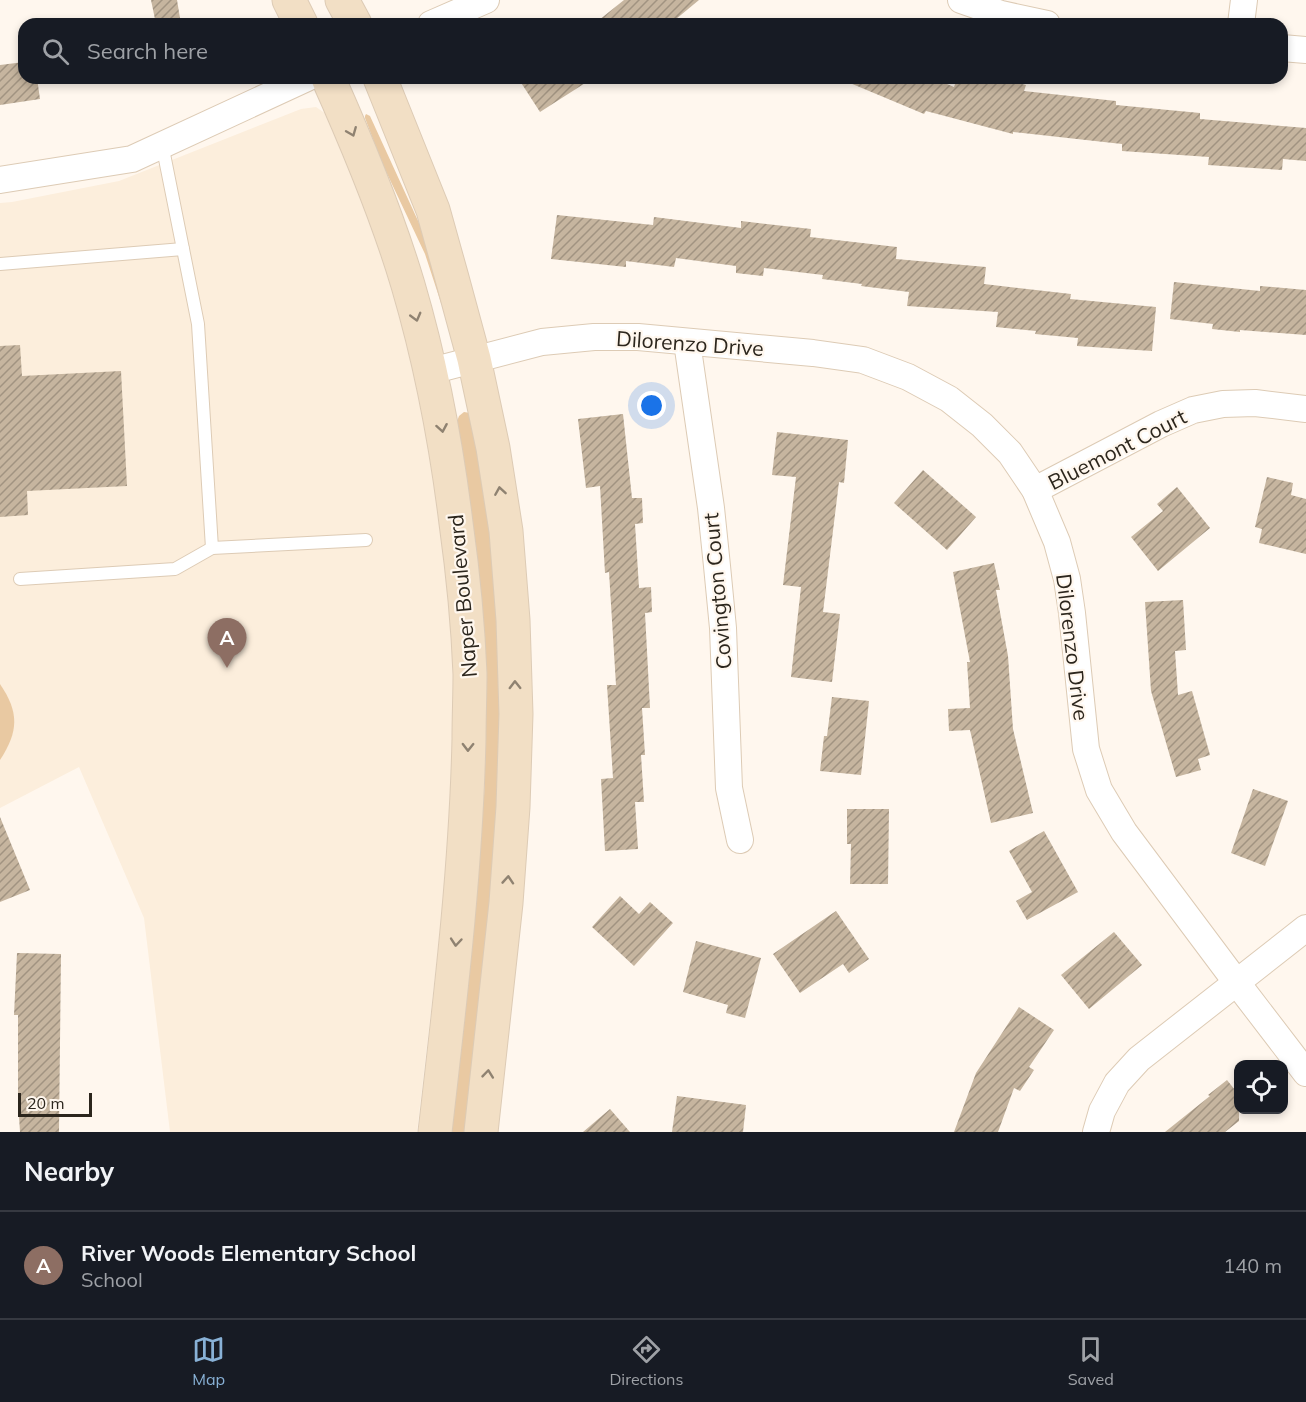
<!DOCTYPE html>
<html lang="en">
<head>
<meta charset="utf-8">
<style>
	:root { --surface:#171b24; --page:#20242c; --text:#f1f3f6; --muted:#9ea1a6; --line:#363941; --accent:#88b1d6 }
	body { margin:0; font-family:Mulish,sans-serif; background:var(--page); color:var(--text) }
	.controls { position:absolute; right:18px; bottom:18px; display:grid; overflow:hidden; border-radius:12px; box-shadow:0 3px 9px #0003 }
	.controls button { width:54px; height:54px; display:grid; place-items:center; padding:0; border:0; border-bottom:2px solid var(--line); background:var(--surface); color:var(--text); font:30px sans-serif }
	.scale { position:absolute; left:18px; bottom:15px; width:74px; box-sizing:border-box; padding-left:6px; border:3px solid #2c261d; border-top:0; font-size:16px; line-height:21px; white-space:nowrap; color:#2c261d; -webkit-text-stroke:4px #fff7ee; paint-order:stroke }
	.you { position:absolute; left:652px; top:406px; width:21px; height:21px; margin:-15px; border:4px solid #fff; border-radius:50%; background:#1a73e8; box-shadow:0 0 0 9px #1a73e833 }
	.badge { display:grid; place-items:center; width:39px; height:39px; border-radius:50%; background:var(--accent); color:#fff; font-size:20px; font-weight:700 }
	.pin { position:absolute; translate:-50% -50px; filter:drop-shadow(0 2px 3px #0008) }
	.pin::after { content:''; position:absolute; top:32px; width:21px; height:18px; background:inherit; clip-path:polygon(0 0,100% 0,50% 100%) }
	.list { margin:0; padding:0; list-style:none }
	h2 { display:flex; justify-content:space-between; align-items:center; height:78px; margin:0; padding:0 24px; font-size:26px }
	h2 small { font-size:20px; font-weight:400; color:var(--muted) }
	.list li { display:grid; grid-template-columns:39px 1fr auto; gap:18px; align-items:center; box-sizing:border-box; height:108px; padding:0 24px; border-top:2px solid var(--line) }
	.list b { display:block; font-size:22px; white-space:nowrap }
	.list p { margin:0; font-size:20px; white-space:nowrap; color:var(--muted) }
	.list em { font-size:20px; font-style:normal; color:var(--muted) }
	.icon { flex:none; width:33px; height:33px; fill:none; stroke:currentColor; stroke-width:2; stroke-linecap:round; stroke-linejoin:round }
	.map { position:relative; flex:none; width:1306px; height:1132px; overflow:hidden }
	.search { position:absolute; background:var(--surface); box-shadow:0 3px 9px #0003; left:18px; right:18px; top:18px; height:66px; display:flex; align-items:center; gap:15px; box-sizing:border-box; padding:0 21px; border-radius:18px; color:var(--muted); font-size:22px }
	.sheet { height:186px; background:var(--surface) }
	nav { display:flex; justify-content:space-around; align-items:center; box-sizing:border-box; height:84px; border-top:2px solid var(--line); background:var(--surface); font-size:16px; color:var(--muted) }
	nav a { display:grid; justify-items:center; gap:3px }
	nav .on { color:var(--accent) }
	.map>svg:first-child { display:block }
	.built { fill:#fceedc }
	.green { fill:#e9c9a2 }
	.building { fill:url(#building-hatch) }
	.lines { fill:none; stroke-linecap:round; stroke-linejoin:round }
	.service-casing { stroke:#ddcbb5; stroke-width:14 }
	.minor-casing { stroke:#ddcbb5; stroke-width:28 }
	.secondary-casing { stroke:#ddcbb5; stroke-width:35 }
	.service { stroke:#fff; stroke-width:12 }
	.minor { stroke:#fff; stroke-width:26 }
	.secondary { stroke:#f2dfc5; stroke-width:33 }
	.oneway { stroke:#8f8271 }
	.labels { text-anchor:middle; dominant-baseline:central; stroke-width:4.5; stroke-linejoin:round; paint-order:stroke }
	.street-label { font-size:21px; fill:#2c261d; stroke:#fff7ee }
</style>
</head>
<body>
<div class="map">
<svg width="1306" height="1132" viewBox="0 0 1306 1132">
	<defs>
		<pattern id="building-hatch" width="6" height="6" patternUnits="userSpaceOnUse" patternTransform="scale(1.5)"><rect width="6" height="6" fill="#c6b59f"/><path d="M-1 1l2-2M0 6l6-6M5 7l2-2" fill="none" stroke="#a19381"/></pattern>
	</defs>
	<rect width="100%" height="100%" fill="#fff7ee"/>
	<path class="built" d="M316 107 329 116 382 244 419 383 453 611 457 725 451 837 417 1132H170L144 918 79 767 0 808V203L12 202 119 181 301 109Z"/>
	<g class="green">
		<path d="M366 114 370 116 430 247 443 305 441 303 425 254 382 163 365 118V116Z"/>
		<path d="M464 412 470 413 477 422 501 622 502 810 469 1132H450L478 859 484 797 486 737 484 653 456 424 459 416Z"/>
		<path d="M0 684C19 712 19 731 0 760Z"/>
	</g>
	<g class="building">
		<path d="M151 0H177L181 24H156Z"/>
		<path d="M624 0H699L670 24H594Z"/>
		<path d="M24 62V78H37L40 99 0 105V65Z"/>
		<path d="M518 78H593L540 112Z"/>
		<path d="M838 78H933L954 87 957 78H998L1026 85 1024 91 1116 101V105L1200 113V119L1306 128V161L1283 159 1282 170 1208 165 1209 157 1122 151V144L1013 132V134L926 111 924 114Z"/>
		<path d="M557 215 653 225 654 217 741 228V221L811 229 810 237 897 247 896 259 986 267 984 284 1071 294 1070 299 1156 307 1152 351 1077 346 1078 338 1035 334 1036 331 996 327 998 312 907 306 909 292 861 286 862 284 822 279 823 275 764 268 763 276 736 273V266L676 258 674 267 626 261V267L551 259Z"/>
		<path d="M1174 282 1260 291V286L1306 290V335L1240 330V332L1212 329 1213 324 1170 319Z"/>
		<path d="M20 345 22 376 121 371 127 486 27 491 28 515 0 517V346Z"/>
		<path d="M623 414 632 498H642L643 523 635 524 639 588 651 587 652 612 645 613 650 708H642L645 755H641L644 802H635L638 849 605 851 601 779 613 778 607 685H616L609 572 605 573 600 486 586 488 578 419Z"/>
		<path d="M777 432 848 440 844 483 839 482 823 612 840 614 832 682 791 677 801 587 783 585 796 477 772 475Z"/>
		<path d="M923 470 976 517 947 550 894 503Z"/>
		<path d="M1267 477 1293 483 1291 495 1306 499V554L1259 543 1262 529 1255 527Z"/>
		<path d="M1177 487 1210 528 1158 571 1131 537 1163 511 1157 504Z"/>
		<path d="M994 563 1000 590H996L1008 656 1013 729 1033 813 991 823 970 730 949 731 948 709 970 708 967 662H970L953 572Z"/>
		<path d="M1183 600 1186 650 1175 651 1178 695 1192 691 1210 755 1198 759 1201 770 1176 777 1151 691 1145 602Z"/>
		<path d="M832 697 869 701 861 775 820 771 824 736H827Z"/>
		<path d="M1253 789 1288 801 1265 866 1231 853Z"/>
		<path d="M847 809H889L888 884H850L851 844H847Z"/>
		<path d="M0 817 30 890 0 902Z"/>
		<path d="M1044 831 1078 892 1027 920 1016 901 1032 892 1009 851Z"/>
		<path d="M620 896 639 914 650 902 673 923 634 966 592 927Z"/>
		<path d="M836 911 869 959 849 973 843 964 800 993 773 954Z"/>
		<path d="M1114 932 1142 965 1089 1009 1061 975Z"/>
		<path d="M696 941 761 958 745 1018 726 1013 728 1005 683 992Z"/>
		<path d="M17 953 61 954 59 1132H20L18 1101V1015H14Z"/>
		<path d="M1019 1007 1054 1030 1029 1067 1034 1070 1020 1091 1014 1088 998 1132H954L976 1073Z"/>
		<path d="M1227 1080 1239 1095V1121L1225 1132H1165L1210 1096 1208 1095Z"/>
		<path d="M677 1096 746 1105 743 1132H672Z"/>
		<path d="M610 1109 630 1132H583Z"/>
	</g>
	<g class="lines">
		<g class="service-casing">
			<g id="service">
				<path d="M162 144 198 324 212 548 366 540"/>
				<path d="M0 264 183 249"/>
				<path d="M20 579 175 569 212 548"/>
			</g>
		</g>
		<g class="minor-casing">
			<g id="minor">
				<path d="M961 0 1001 14 1047 24"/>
				<path d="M431 24 486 0"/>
				<path d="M1241 24 1244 0"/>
				<path d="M1282 48 1306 50"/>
				<path d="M0 180 132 159 307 78"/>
				<path d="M687 342 711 508 717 566 723 628 729 788 740 840"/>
				<path d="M431 371 542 342 594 337H638L813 353 863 360 908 377 949 399 982 425 1010 453 1035 490 1057 542 1067 579 1072 613 1086 749 1099 790 1124 832 1237 983 1306 1073"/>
				<path d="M1035 490 1161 424 1193 410 1223 404 1255 403 1306 409"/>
				<path d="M1096 1132 1102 1111 1117 1083 1139 1059 1306 928"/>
			</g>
		</g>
		<g class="secondary-casing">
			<g id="secondary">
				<path d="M289 0 301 24"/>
				<path d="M342 0 355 24"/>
				<path d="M328 78C358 145 387 214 408 285 431 363 446 442 456 523 463 573 468 623 470 674 470 695 469 717 469 739 466 871 450 1001 435 1132"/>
				<path d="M380 78 433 210 452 278 474 359 493 448 506 531 513 620 516 714 513 807 506 903 481 1132"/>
			</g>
		</g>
		<use href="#service" class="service"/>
		<use href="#minor" class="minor"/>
		<use href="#secondary" class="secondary"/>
	</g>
	<defs><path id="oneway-chevron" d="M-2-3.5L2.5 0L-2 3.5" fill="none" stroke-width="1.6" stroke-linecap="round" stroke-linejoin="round" transform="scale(1.5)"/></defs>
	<g class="oneway">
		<use href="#oneway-chevron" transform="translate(352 132) rotate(68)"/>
		<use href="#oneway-chevron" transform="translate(416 317) rotate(75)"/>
		<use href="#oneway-chevron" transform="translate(442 428) rotate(80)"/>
		<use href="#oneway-chevron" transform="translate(500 491) rotate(-99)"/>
		<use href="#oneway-chevron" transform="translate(515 685) rotate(-91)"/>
		<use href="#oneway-chevron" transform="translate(468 747) rotate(91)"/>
		<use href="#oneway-chevron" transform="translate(508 880) rotate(-86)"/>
		<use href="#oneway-chevron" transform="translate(456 942) rotate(95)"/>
		<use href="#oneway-chevron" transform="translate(488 1074) rotate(-84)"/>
	</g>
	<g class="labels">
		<g class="street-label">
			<text transform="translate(690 343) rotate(4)">Dilorenzo Drive</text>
			<text transform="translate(1117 449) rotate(-27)">Bluemont Court</text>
			<text transform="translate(717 591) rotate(-95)">Covington Court</text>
			<text transform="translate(462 596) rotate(-95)">Naper Boulevard</text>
			<text transform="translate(1073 647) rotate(83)">Dilorenzo Drive</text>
		</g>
	</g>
</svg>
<div class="controls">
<button><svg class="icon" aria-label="locate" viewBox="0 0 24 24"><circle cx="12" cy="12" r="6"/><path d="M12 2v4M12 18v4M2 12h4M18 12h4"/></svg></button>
</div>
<div class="scale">20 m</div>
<div class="you"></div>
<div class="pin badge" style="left:227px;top:668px;background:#8d6e63">A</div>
<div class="search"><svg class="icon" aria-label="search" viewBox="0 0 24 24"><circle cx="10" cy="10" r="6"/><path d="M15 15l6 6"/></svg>Search here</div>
</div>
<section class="sheet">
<h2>Nearby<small></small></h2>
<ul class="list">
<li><span class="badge" style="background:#8d6e63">A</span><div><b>River Woods Elementary School</b><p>School</p></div><em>140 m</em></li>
</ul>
</section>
<nav>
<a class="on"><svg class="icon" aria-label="map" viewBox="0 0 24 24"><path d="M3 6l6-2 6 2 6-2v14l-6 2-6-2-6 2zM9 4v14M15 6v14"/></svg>Map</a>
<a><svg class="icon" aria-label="directions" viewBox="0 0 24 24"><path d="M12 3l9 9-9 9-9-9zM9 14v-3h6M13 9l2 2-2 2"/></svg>Directions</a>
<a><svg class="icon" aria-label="saved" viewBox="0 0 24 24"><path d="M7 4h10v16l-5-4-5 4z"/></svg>Saved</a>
</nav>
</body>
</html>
